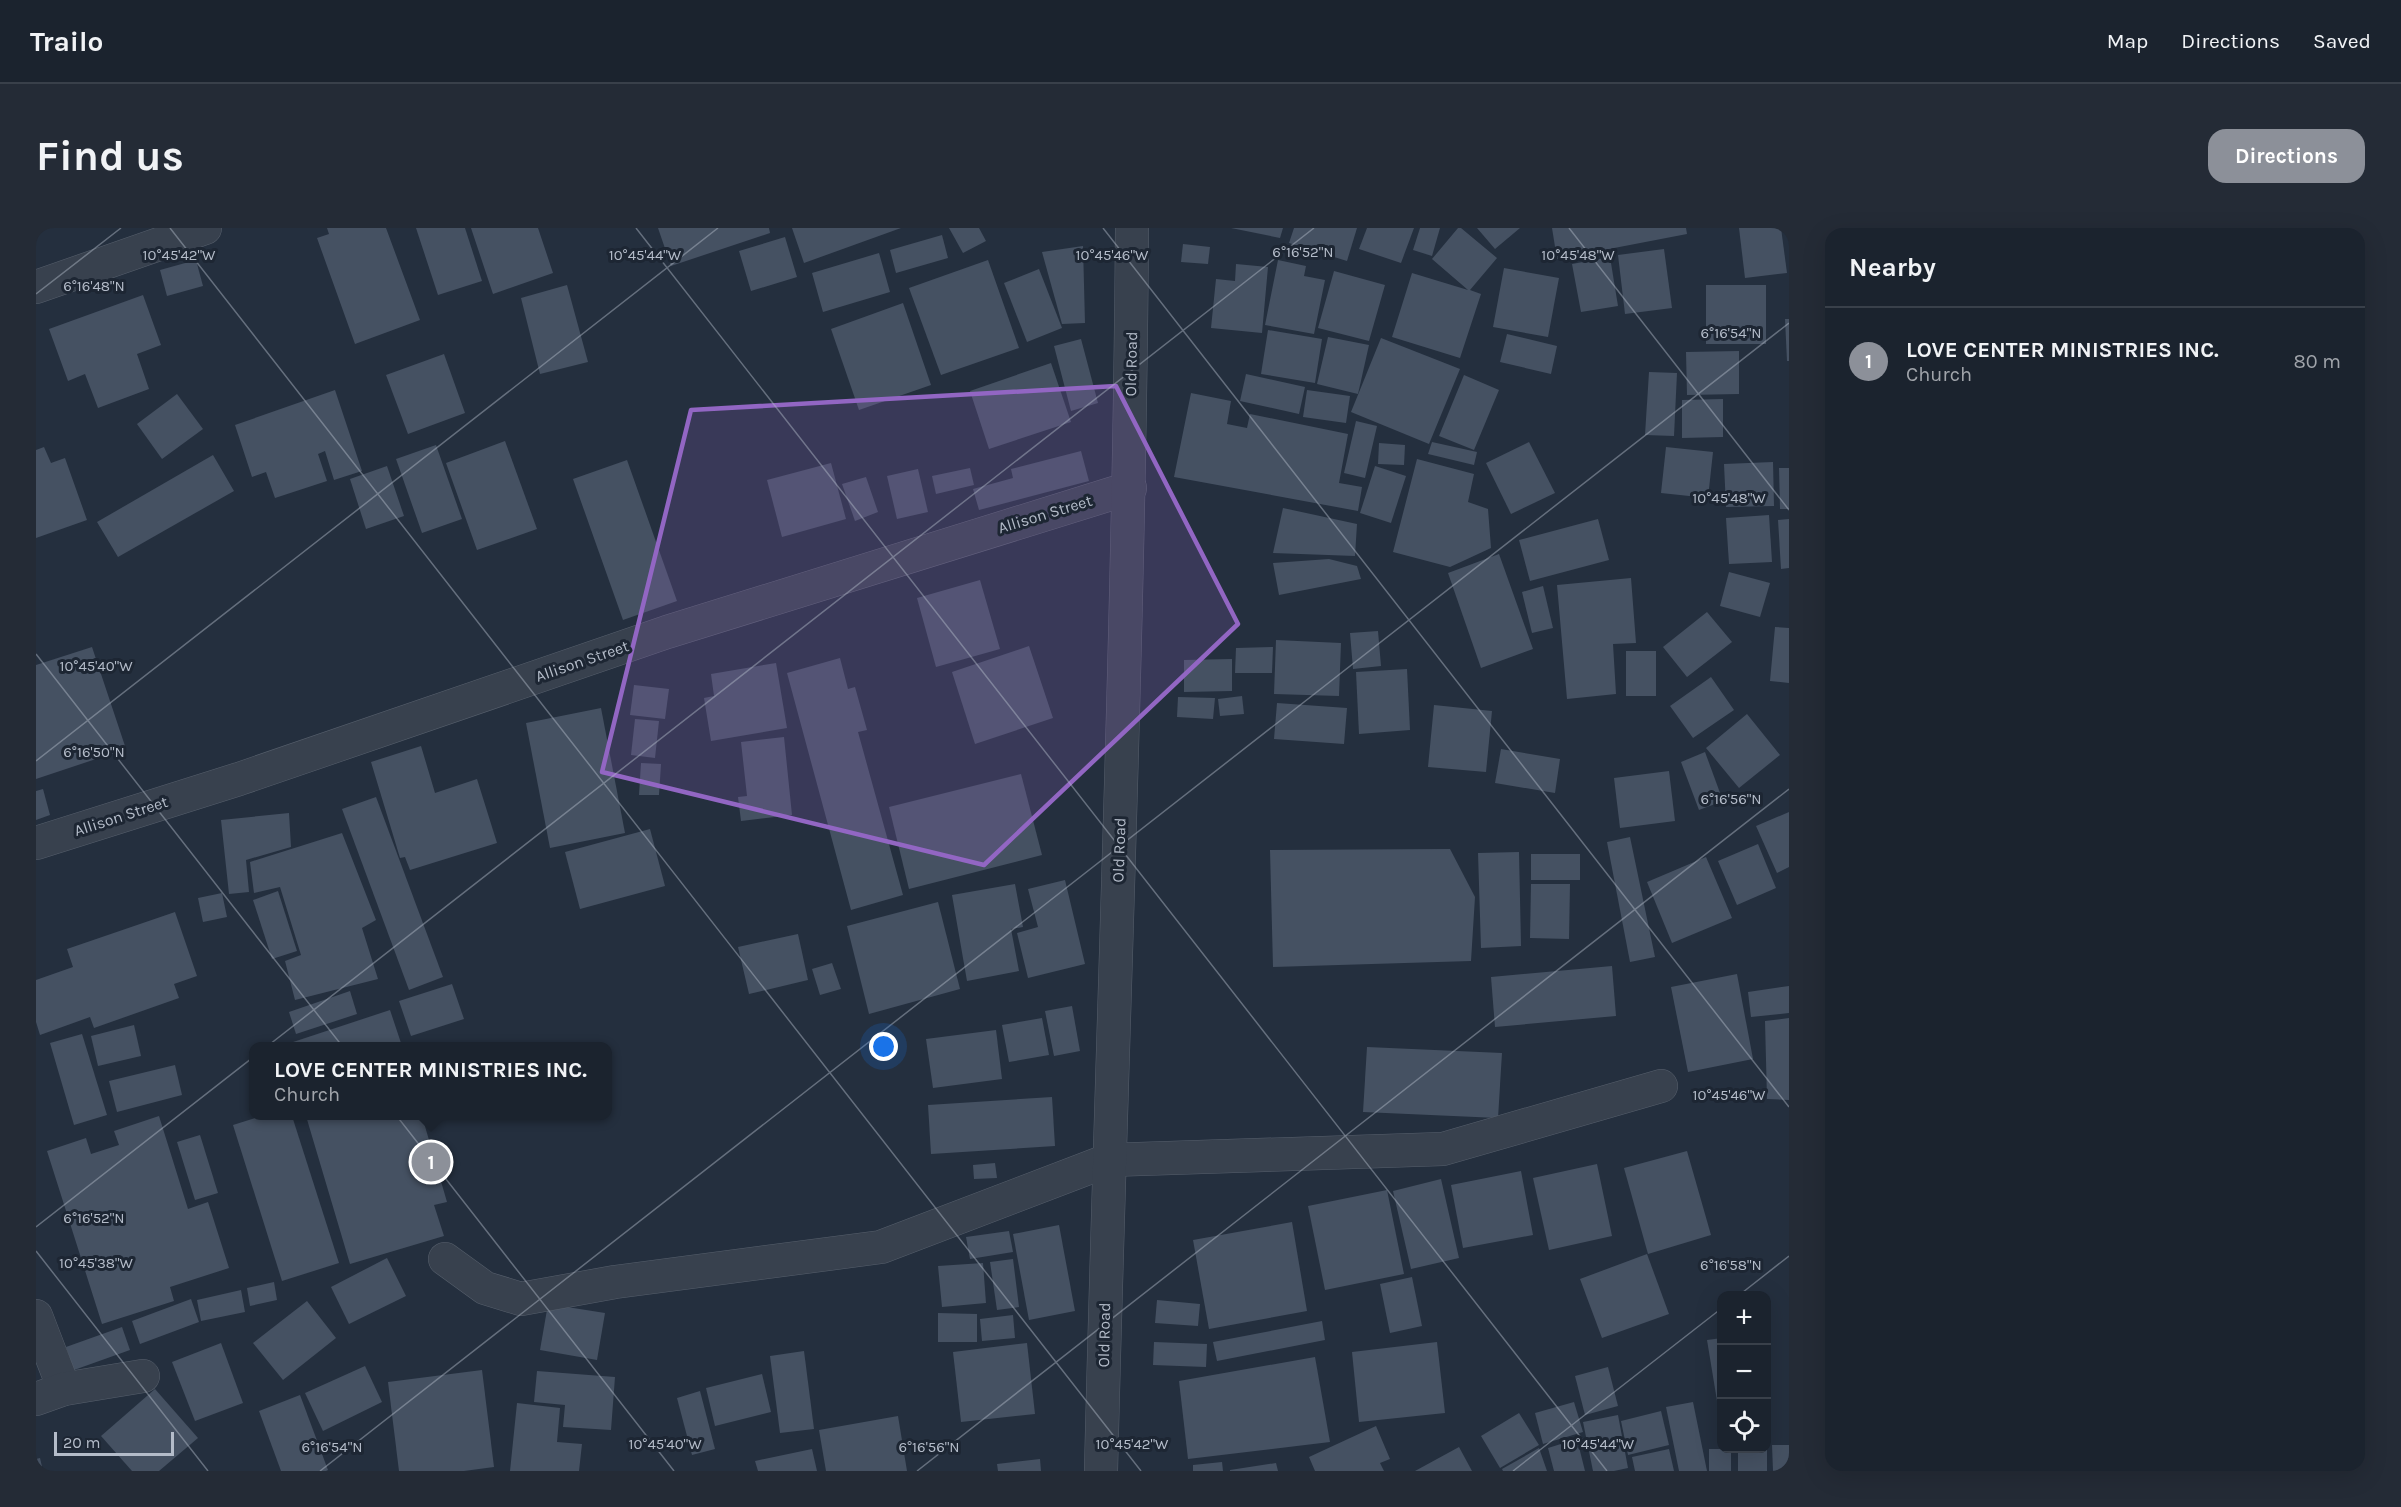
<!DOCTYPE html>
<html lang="en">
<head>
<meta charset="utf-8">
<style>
	:root { --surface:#1b232e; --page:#242b36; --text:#f1f3f6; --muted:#a0a4aa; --line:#39404a; --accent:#8c9099 }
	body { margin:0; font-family:Karla,sans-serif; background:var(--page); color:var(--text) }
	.controls { position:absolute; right:18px; bottom:18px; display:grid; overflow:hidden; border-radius:12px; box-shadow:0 6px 24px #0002 }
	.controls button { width:54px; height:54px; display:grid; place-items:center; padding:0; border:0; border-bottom:2px solid var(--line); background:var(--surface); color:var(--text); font:30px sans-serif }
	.scale { position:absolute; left:18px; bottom:15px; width:120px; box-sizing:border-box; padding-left:6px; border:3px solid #b4bcc9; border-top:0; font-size:16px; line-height:21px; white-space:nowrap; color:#b4bcc9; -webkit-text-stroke:4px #1d2633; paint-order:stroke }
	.you { position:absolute; left:848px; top:819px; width:21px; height:21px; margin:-15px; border:4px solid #fff; border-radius:50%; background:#1a73e8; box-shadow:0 0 0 9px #1a73e833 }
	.badge { display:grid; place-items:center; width:39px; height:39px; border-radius:50%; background:var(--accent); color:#fff; font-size:20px; font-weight:700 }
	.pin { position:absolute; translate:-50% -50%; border:3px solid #fff; box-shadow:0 2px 6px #0006 }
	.popup { position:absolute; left:213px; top:814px; width:363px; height:78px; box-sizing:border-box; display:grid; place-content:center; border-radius:12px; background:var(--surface); filter:drop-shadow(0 2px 4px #0005); font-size:20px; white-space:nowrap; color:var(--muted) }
	.popup b { font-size:22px; color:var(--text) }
	.popup::after { content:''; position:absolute; left:50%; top:100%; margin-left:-12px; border:12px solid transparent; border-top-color:var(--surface) }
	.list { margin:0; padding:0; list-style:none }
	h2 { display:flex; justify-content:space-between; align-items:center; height:78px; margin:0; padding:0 24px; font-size:26px }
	h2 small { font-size:20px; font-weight:400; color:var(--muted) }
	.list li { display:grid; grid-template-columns:39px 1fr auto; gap:18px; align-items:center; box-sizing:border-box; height:108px; padding:0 24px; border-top:2px solid var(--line) }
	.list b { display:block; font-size:22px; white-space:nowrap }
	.list p { margin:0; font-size:20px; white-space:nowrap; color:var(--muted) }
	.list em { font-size:20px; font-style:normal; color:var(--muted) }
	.icon { flex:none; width:33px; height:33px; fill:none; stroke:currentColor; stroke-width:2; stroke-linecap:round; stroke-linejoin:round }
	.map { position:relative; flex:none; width:1753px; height:1243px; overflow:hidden; border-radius:18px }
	header { display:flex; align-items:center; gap:36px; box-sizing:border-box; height:84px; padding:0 30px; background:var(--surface); border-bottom:2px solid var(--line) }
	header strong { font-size:28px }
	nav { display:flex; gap:33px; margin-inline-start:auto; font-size:21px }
	.intro { display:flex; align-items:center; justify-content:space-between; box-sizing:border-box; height:144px; padding:0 36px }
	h1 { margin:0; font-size:42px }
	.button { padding:15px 27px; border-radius:18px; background:var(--accent); color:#fff; font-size:21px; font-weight:700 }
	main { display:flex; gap:36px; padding:0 36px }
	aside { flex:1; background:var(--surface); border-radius:18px; box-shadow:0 6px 24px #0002 }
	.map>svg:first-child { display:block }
	.building { fill:#455162 }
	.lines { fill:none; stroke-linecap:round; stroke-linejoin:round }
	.minor-casing { stroke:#565f6c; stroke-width:34 }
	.tertiary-casing { stroke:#565f6c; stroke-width:34 }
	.minor { stroke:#38414e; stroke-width:33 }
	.tertiary { stroke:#38414e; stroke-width:33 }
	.marked { fill:#9266c3; fill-opacity:0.2; stroke:#9266c3; stroke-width:4.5; stroke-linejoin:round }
	.ticks { fill:none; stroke:#b4bcc9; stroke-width:1.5; stroke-opacity:0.45 }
	.labels { text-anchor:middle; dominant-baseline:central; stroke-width:6; stroke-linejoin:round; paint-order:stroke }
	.street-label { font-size:16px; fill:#b4bcc9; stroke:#1d2633 }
	.ticks-label { font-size:15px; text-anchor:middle; fill:#b4bcc9; stroke:#1d2633; stroke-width:6; stroke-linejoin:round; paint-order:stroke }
</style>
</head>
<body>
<header>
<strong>Trailo</strong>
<nav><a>Map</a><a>Directions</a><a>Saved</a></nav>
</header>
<div class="intro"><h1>Find us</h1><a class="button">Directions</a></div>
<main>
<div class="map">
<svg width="1753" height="1243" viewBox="0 0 1753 1243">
	<rect width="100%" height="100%" fill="#242f3e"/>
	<g class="building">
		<path d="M291 0H350L384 92 319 116 281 10 293 6Z"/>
		<path d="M380 0H429L446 53 402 67Z"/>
		<path d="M435 0H502L517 45 457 66Z"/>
		<path d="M622 0H733L734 5 635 38Z"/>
		<path d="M756 0H865L768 35Z"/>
		<path d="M913 0H943L950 13 927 25Z"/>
		<path d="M1195 0H1247L1244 10Z"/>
		<path d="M1258 0H1321L1311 33 1253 15Z"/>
		<path d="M1331 0H1378L1365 35 1323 21Z"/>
		<path d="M1384 0H1404L1396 28 1377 22Z"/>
		<path d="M1422 0H1425L1461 30 1434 62 1445 66 1424 130 1356 109 1376 45 1432 62 1396 31Z"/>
		<path d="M1441 0H1484L1459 21Z"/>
		<path d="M1516 0H1650L1651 6 1521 31Z"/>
		<path d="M1703 0H1745L1751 45 1709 50Z"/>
		<path d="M906 7 912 30 860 45 854 22Z"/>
		<path d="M749 9 761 49 715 63 703 23Z"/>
		<path d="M1147 16 1174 19 1172 36 1145 34Z"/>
		<path d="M1047 18 1049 95 1026 96 1006 24Z"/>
		<path d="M1628 21 1636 80 1589 86 1582 27Z"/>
		<path d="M843 25 854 64 787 84 776 45Z"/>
		<path d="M1574 29 1582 78 1545 84 1536 36Z"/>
		<path d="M160 32 167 58 131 68 124 42Z"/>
		<path d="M952 32 983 120 905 147 873 60Z"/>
		<path d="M1242 32 1270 38 1268 48 1289 52 1278 106 1229 97Z"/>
		<path d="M1200 36 1232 39 1226 105 1175 100 1180 51 1199 53Z"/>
		<path d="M1468 40 1523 50 1512 109 1457 99Z"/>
		<path d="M1003 41 1026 100 991 114 968 55Z"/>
		<path d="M1298 43 1349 57 1333 113 1282 100Z"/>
		<path d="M531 57 552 134 504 146 485 70Z"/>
		<rect x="1670" y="57" width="60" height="59"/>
		<path d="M107 67 125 117 101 126 113 161 62 180 49 146 32 153 13 101Z"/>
		<path d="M867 75 895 157 823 182 795 101Z"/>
		<path d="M1749 91H1753V133H1751Z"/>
		<path d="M1232 102 1286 111 1279 155 1225 146Z"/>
		<path d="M1471 106 1521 118 1515 146 1464 134Z"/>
		<path d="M1292 109 1333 117 1322 166 1281 156Z"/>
		<path d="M1345 110 1424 141 1393 216 1315 184Z"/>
		<path d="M1045 111 1062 175 1035 183 1018 118Z"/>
		<path d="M1703 123V166L1651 167 1650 124Z"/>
		<path d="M408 126 429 185 372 206 350 147Z"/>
		<path d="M1015 135 1035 194 953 221 934 163Z"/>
		<path d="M1613 144 1641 145 1638 208 1609 207Z"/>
		<path d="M1210 146 1269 159 1263 186 1204 173Z"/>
		<path d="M1428 147 1463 162 1438 222 1403 208Z"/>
		<path d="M299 162 326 243 298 252 289 223 282 226 291 253 239 270 230 244 216 249 199 197Z"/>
		<path d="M1271 162 1314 168 1310 195 1267 189Z"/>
		<path d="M1155 165 1195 173 1191 196 1211 200 1214 186 1312 206 1303 255 1326 259 1322 283 1138 249Z"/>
		<path d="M141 166 167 201 126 231 101 196Z"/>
		<path d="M1687 171V209L1646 210V172Z"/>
		<path d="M1320 193 1341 198 1329 250 1308 245Z"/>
		<path d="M469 213 501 301 441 322 410 235Z"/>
		<path d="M1396 214 1441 224 1438 237 1392 226Z"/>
		<path d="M1493 214 1519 265 1475 286 1450 235Z"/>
		<path d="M1343 215 1369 217 1368 237 1342 236Z"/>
		<path d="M400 217 426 291 386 305 360 231Z"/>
		<path d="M8 219 15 235 29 230 51 292 0 310V222Z"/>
		<path d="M1630 219 1677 224 1672 270 1625 265Z"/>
		<path d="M1045 223 1053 253 943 282 937 261 977 250 975 241Z"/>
		<path d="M177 227 198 263 82 329 61 294Z"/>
		<path d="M1381 231 1438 246 1432 274 1452 281 1455 320 1414 339 1357 324Z"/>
		<path d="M591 232 641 373 587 392 537 251Z"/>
		<path d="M1737 234 1738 278 1690 279 1688 236Z"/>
		<path d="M795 235 810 291 746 309 731 252Z"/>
		<path d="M351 238 368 288 330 301 314 251Z"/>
		<path d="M1339 238 1370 248 1355 295 1324 285Z"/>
		<path d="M934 240 938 257 900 266 896 248Z"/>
		<path d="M1743 240H1753V281H1744Z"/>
		<path d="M882 241 892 284 861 291 851 248Z"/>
		<path d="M830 249 842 284 819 293 806 256Z"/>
		<path d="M1247 280 1321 296 1319 328 1237 325Z"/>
		<path d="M1733 287 1736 334 1693 336 1690 290Z"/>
		<path d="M1562 291 1573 332 1494 353 1483 312Z"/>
		<path d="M1753 291V340L1745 341 1742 292Z"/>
		<path d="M1463 326 1497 421 1445 440 1412 345Z"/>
		<path d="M1293 331 1321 338 1325 351 1243 367 1237 335Z"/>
		<path d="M1693 344 1734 355 1724 389 1684 378Z"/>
		<path d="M1595 350 1600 415 1577 416 1580 466 1531 471 1521 357Z"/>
		<path d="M944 352 964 421 900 439 881 370Z"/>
		<path d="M1507 358 1517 400 1496 405 1486 364Z"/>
		<path d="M1671 384 1696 414 1651 449 1627 419Z"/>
		<path d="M1739 399 1753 400V455L1734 453Z"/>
		<path d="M1342 403 1345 438 1317 441 1314 405Z"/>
		<path d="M1240 412 1305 415 1303 468 1238 466Z"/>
		<path d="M993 418 1017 490 939 516 916 444Z"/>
		<path d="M56 419 90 521 0 551V437Z"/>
		<path d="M1237 419 1236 445H1199L1200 420Z"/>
		<rect x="1590" y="423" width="30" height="45"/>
		<path d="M804 430 812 461 819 459 831 502 822 504 867 667 815 682 751 445Z"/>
		<path d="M1196 431V463L1148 464V432Z"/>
		<path d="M740 435 751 500 675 513 668 470 678 468 675 446Z"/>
		<path d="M1371 441 1374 502 1323 506 1320 444Z"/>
		<path d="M1675 449 1698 482 1657 510 1634 478Z"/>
		<path d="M598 457 633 461 629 491 594 487Z"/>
		<path d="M1206 468 1208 486 1184 488 1182 471Z"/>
		<path d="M1142 469 1179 470 1177 491 1141 489Z"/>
		<path d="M1241 475 1311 480 1308 516 1238 511Z"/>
		<path d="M1398 477 1456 483 1450 544 1392 539Z"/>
		<path d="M565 480 589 605 514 620 490 495Z"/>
		<path d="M1711 486 1744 527 1703 560 1670 520Z"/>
		<path d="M599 491 623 493 619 530 595 527Z"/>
		<path d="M748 509 756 587 705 593 702 569 711 568 705 514Z"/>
		<path d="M385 518 399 565 441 551 461 615 374 642 369 629 364 630 335 534Z"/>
		<path d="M1465 521 1524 531 1519 565 1459 555Z"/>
		<path d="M1669 524 1687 573 1663 582 1645 534Z"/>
		<path d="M605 535 625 536 623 567H603Z"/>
		<path d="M1633 543 1639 593 1584 600 1578 550Z"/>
		<path d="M985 546 1006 627 873 661 853 579Z"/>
		<path d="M7 561 14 587 0 592V563Z"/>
		<path d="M340 569 407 749 373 762 306 581Z"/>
		<path d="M1753 584V639L1741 645 1720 598Z"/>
		<path d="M253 585 255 619 210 632 213 664 193 666 185 592Z"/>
		<path d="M614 601 629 658 544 681 529 624Z"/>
		<path d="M306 605 340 692 326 700 342 751 259 772 249 733 265 727 244 659 218 665 214 634Z"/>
		<path d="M1594 609 1619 729 1594 734 1571 614Z"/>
		<path d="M1722 616 1740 660 1701 677 1682 633Z"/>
		<path d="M1414 621 1439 669 1435 733 1237 739 1234 622Z"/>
		<path d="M1483 624 1485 718 1445 720 1442 625Z"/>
		<rect x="1495" y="626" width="49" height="26"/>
		<path d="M1670 629 1696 690 1636 715 1611 654Z"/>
		<path d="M1029 652 1049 736 992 750 981 705 1002 699 992 661Z"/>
		<path d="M979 656 987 699 975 701 983 743 931 753 916 667Z"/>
		<path d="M1495 656H1534L1533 711 1494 710Z"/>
		<path d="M242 663 261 723 236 731 217 672Z"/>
		<path d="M186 665 191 689 167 694 162 670Z"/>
		<path d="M902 674 924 761 833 786 811 698Z"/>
		<path d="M139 684 161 748 138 756 143 770 58 800 54 789 4 807 0 794V752L37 739 31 721Z"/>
		<path d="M762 706 772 752 713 766 702 719Z"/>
		<path d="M796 735 805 761 784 767 776 741Z"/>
		<path d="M1576 738 1580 788 1459 799 1455 749Z"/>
		<path d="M1701 746 1717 831 1652 844 1635 759Z"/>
		<path d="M416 756 428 791 375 808 363 773Z"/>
		<path d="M1753 758V785L1715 789 1712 764Z"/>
		<path d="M314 763 321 786 260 806 253 784Z"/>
		<path d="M1036 778 1044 823 1018 828 1009 783Z"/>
		<path d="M354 782 366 818H249L248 817Z"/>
		<path d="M1006 790 1013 827 973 834 966 797Z"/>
		<path d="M1753 790V872L1731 871 1729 793Z"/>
		<path d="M98 797 105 828 62 838 55 808Z"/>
		<path d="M960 802 966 851 897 860 890 811Z"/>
		<path d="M46 806 71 887 38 897 14 815Z"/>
		<path d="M1331 819 1466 825 1462 890 1327 884Z"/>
		<path d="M139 837 146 867 81 884 73 853Z"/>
		<path d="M1016 869 1019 918 895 926 892 877Z"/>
		<path d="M123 888 152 981 172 974 193 1040 134 1059 138 1073 66 1096 11 923 50 910 55 926 83 917 78 903Z"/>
		<path d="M226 888H256L303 1035 246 1053 197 897Z"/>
		<path d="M270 888H386L411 974 398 977 408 1008 314 1036Z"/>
		<path d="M164 907 182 965 159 972 141 914Z"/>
		<path d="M1651 923 1675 1007 1612 1026 1588 940Z"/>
		<path d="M959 935 961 950 938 951 937 937Z"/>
		<path d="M1561 936 1576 1008 1513 1022 1497 950Z"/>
		<path d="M1485 943 1497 1007 1427 1020 1415 957Z"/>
		<path d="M1405 951 1423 1030 1375 1041 1357 963Z"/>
		<path d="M1351 962 1368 1046 1289 1062 1272 978Z"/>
		<path d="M1256 994 1271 1083 1173 1101 1157 1012Z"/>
		<path d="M1023 997 1039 1083 993 1092 977 1006Z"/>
		<path d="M973 1003 977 1024 934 1031 930 1009Z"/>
		<path d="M1611 1026 1633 1086 1566 1110 1544 1051Z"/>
		<path d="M351 1030 370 1068 313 1096 295 1059Z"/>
		<path d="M977 1031 983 1079 961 1082 954 1034Z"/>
		<path d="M947 1035 950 1075 906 1079 902 1038Z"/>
		<path d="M1376 1049 1386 1098 1354 1105 1344 1056Z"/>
		<path d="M238 1054 241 1072 214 1078 211 1060Z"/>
		<path d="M205 1062 209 1084 165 1093 161 1072Z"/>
		<path d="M155 1071 163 1094 104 1116 96 1093Z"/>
		<path d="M1121 1072 1164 1076 1162 1098 1119 1095Z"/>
		<path d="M271 1073 300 1110 247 1152 217 1115Z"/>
		<path d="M512 1076 569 1085 561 1132 504 1122Z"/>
		<path d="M902 1085 941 1086V1114H902Z"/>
		<path d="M977 1087 979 1110 946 1113 944 1091Z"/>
		<path d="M1286 1093 1289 1112 1181 1133 1177 1114Z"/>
		<path d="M86 1099 94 1122 38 1142 30 1119Z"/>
		<path d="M1686 1110V1191H1684L1671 1112Z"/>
		<path d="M1118 1114 1171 1116 1170 1139 1117 1137Z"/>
		<path d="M1401 1114 1409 1185 1323 1194 1316 1124Z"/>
		<path d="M185 1115 207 1175 159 1193 136 1134Z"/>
		<path d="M991 1115 999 1186 925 1194 917 1124Z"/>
		<path d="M768 1123 778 1201 744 1205 734 1128Z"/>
		<path d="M1279 1129 1294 1214 1152 1231 1143 1153Z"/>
		<path d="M329 1138 346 1174 287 1203 269 1165Z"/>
		<path d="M1572 1139 1582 1178 1549 1187 1539 1148Z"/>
		<path d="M446 1142 458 1239 428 1243H363L352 1154Z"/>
		<path d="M501 1143 579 1149 575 1202 527 1199 529 1177 498 1174Z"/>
		<path d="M726 1146 735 1184 679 1198 670 1160Z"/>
		<path d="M119 1161 162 1210 123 1243H96L65 1208Z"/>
		<path d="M664 1163 679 1221 656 1227 641 1170Z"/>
		<path d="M264 1167 292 1242 290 1243H245L223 1183Z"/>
		<path d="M1538 1174 1547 1204 1507 1216 1499 1185Z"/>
		<path d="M1657 1174 1671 1243H1643L1630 1179Z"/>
		<path d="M481 1175 524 1180 521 1214 546 1216 543 1243H474Z"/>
		<path d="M1625 1183 1633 1217 1592 1227 1585 1193Z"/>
		<path d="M1483 1185 1503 1217 1464 1240 1445 1208Z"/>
		<path d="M1582 1187 1592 1240 1578 1243H1557L1547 1194Z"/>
		<path d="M862 1188 871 1243H790L783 1202Z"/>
		<path d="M1340 1198 1354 1231 1344 1235 1348 1243H1279L1273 1229Z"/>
		<path d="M1541 1211 1549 1243H1518L1512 1220Z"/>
		<path d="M1736 1217H1753V1243H1737Z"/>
		<path d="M1423 1219 1436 1243H1379Z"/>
		<path d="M1503 1220 1511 1243H1467L1466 1241Z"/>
		<rect x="1702" y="1220" width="29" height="23"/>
		<path d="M776 1221 781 1243H722L719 1233Z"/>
		<path d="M1633 1221 1638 1243H1599L1596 1229Z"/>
		<rect x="1673" y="1221" width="22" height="22"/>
		<path d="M4 1230 7 1243H0V1231Z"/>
		<path d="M1004 1231 1005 1243H962L961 1236Z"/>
		<path d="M1186 1234 1187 1243H1157V1237Z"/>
		<path d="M1240 1235 1242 1243H1194V1242Z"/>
	</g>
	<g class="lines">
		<g class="minor-casing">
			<g id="minor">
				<path d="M0 59 169 0"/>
				<path d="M0 615 203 551 631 404 1094 260"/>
				<path d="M409 1031 449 1060 485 1071 579 1054 845 1019 1073 932 1407 921 1625 858"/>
				<path d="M0 1088 28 1161"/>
				<path d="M0 1171 28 1161 107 1148"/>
			</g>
		</g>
		<g class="tertiary-casing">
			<path id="tertiary" d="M1065 1243C1075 829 1093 414 1096 0"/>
		</g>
		<use href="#minor" class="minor"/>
		<use href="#tertiary" class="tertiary"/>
	</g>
	<path class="marked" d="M1080 158 1202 396 948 637 566 544 655 182Z"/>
	<path class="ticks" d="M134 0 1105 1243M600 0 1571 1243M1067 0 1753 879M1533 0 1753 282M0 66 85 0M0 426 638 1243M0 533 682 0M0 999 1278 0M0 1023 172 1243M1702 1068 1753 1028M284 1243 1753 95M881 1243 1753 561M1477 1243 1686 1080"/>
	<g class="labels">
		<g class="street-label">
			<text transform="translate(1095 136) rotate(-89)">Old Road</text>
			<text transform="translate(1009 286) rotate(-17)">Allison Street</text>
			<text transform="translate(546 433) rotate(-19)">Allison Street</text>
			<text transform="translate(85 588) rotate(-18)">Allison Street</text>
			<text transform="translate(1083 622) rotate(-88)">Old Road</text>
			<text transform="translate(1068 1107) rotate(-89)">Old Road</text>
		</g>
	</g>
	<g class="ticks-label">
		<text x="1267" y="29">6°16'52"N</text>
		<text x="143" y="32">10°45'42"W</text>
		<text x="609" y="32">10°45'44"W</text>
		<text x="1076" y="32">10°45'46"W</text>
		<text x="1542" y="32">10°45'48"W</text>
		<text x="58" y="63">6°16'48"N</text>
		<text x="1695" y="110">6°16'54"N</text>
		<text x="1693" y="275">10°45'48"W</text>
		<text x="60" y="443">10°45'40"W</text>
		<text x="58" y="529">6°16'50"N</text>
		<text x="1695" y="576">6°16'56"N</text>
		<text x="1693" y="872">10°45'46"W</text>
		<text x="58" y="995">6°16'52"N</text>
		<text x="60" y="1040">10°45'38"W</text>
		<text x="1695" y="1042">6°16'58"N</text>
		<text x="629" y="1221">10°45'40"W</text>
		<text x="1096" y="1221">10°45'42"W</text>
		<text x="1562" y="1221">10°45'44"W</text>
		<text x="296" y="1224">6°16'54"N</text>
		<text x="893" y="1224">6°16'56"N</text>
	</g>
</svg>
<div class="controls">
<button>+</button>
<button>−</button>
<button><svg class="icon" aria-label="locate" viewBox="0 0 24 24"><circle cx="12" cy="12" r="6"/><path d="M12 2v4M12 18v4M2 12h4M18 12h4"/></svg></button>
</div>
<div class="scale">20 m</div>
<div class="you"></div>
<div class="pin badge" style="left:395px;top:934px">1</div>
<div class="popup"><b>LOVE CENTER MINISTRIES INC.</b>Church</div>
</div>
<aside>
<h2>Nearby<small></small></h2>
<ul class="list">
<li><span class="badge">1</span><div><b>LOVE CENTER MINISTRIES INC.</b><p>Church</p></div><em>80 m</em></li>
</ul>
</aside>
</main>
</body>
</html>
